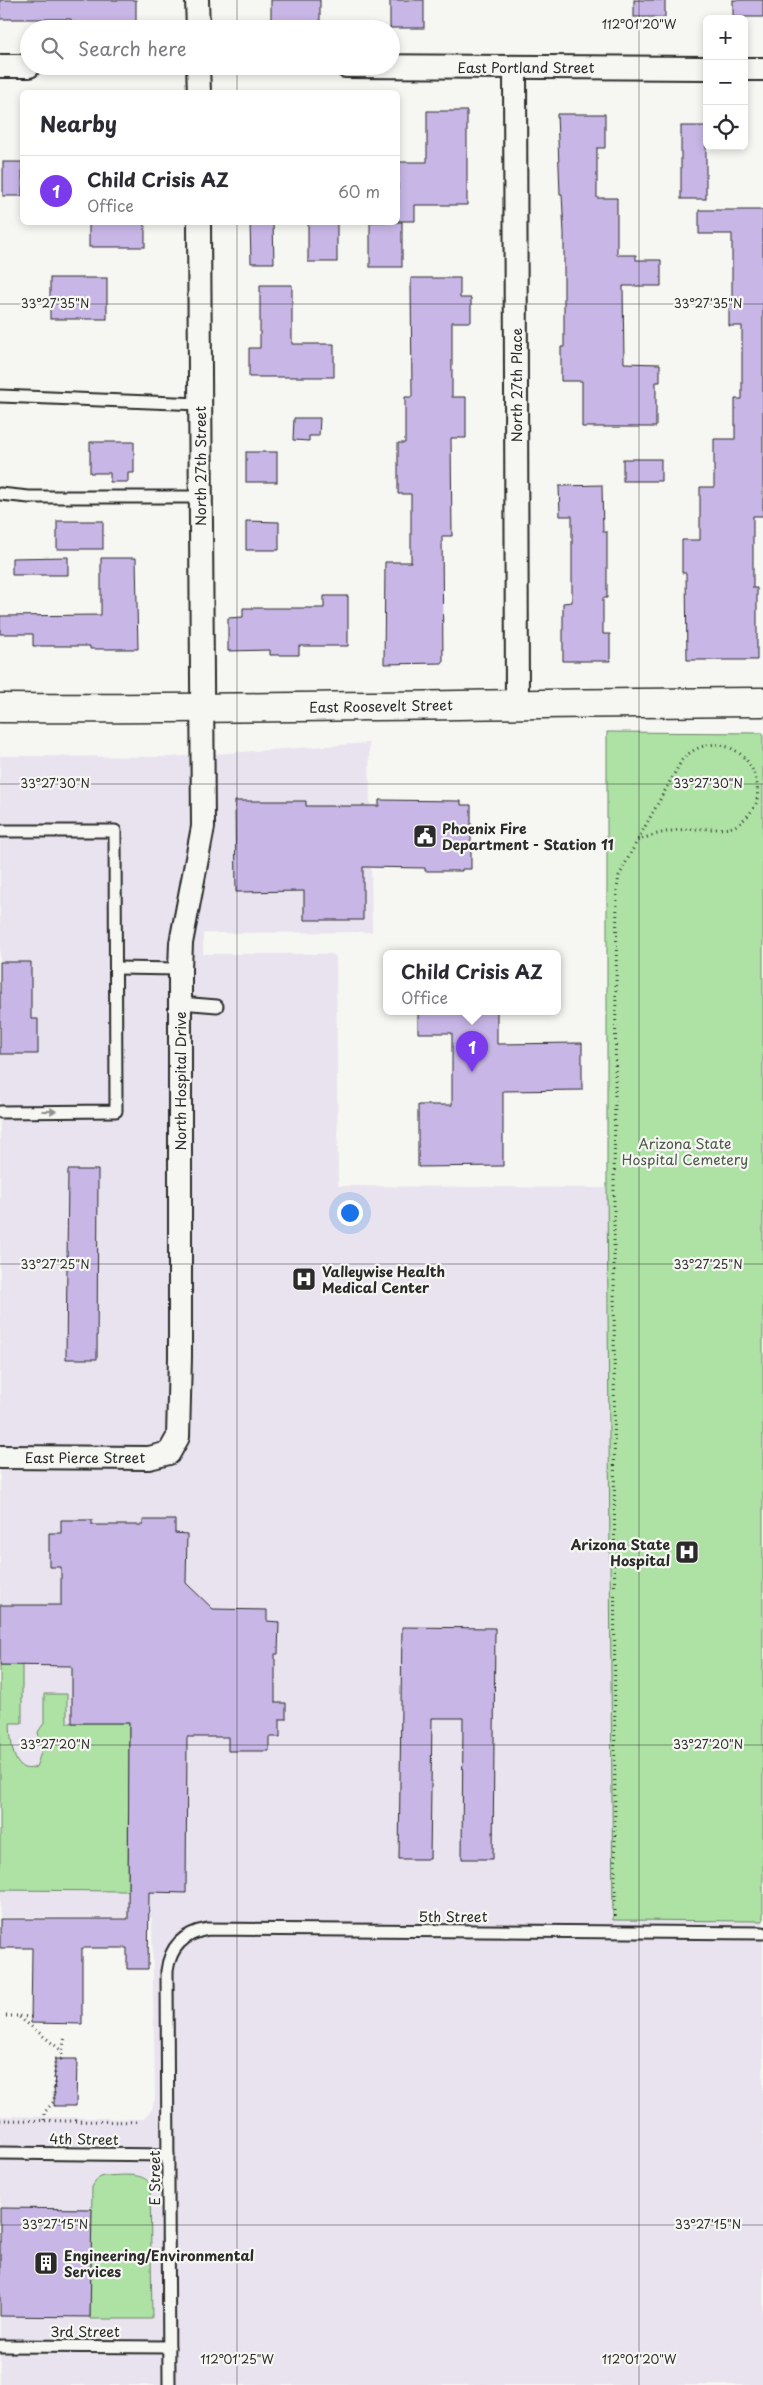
<!DOCTYPE html>
<html lang="en">
<head>
<meta charset="utf-8">
<style>
	:root { --surface:#fff; --page:#f2f2f3; --text:#2b2b33; --muted:#7c7c81; --line:#e1e1e2; --accent:#7c3aed }
	body { margin:0; font-family:"Playpen Sans",sans-serif; background:var(--page); color:var(--text) }
	.controls { position:absolute; right:15px; top:15px; display:grid; overflow:hidden; border-radius:8px; box-shadow:0 2px 8px #0003 }
	.controls button { width:45px; height:45px; display:grid; place-items:center; padding:0; border:0; border-bottom:1px solid var(--line); background:var(--surface); color:var(--text); font:25px sans-serif }
	.you { position:absolute; left:349px; top:1212px; width:18px; height:18px; margin:-12px; border:4px solid #fff; border-radius:50%; background:#1a73e8; box-shadow:0 0 0 8px #1a73e833 }
	.badge { display:grid; place-items:center; width:32px; height:32px; border-radius:50%; background:var(--accent); color:#fff; font-size:16px; font-weight:700 }
	.pin { position:absolute; translate:-50% -41px; filter:drop-shadow(0 1px 2px #0008) }
	.pin::after { content:''; position:absolute; top:26px; width:18px; height:15px; background:inherit; clip-path:polygon(0 0,100% 0,50% 100%) }
	.popup { position:absolute; left:383px; top:950px; width:178px; height:65px; box-sizing:border-box; display:grid; place-content:center; border-radius:8px; background:var(--surface); filter:drop-shadow(0 1px 4px #0005); font-size:16px; white-space:nowrap; color:var(--muted) }
	.popup b { font-size:19px; color:var(--text) }
	.popup::after { content:''; position:absolute; left:50%; top:100%; margin-left:-10px; border:10px solid transparent; border-top-color:var(--surface) }
	.list { margin:0; padding:0; list-style:none }
	h2 { display:flex; justify-content:space-between; align-items:center; height:65px; margin:0; padding:0 20px; font-size:21px }
	h2 small { font-size:16px; font-weight:400; color:var(--muted) }
	.list li { display:grid; grid-template-columns:32px 1fr auto; gap:15px; align-items:center; box-sizing:border-box; height:70px; padding:0 20px; border-top:1px solid var(--line) }
	.list b { display:block; font-size:19px; white-space:nowrap }
	.list p { margin:0; font-size:16px; white-space:nowrap; color:var(--muted) }
	.list em { font-size:16px; font-style:normal; color:var(--muted) }
	.icon { flex:none; width:28px; height:28px; fill:none; stroke:currentColor; stroke-width:2; stroke-linecap:round; stroke-linejoin:round }
	.map { position:relative; flex:none; width:763px; height:2385px; overflow:hidden }
	.search { position:absolute; background:var(--surface); box-shadow:0 2px 8px #0003; left:20px; top:20px; width:380px; height:55px; display:flex; align-items:center; gap:12px; box-sizing:border-box; padding:0 18px; border-radius:28px; color:var(--muted); font-size:19px }
	.panel { position:absolute; background:var(--surface); box-shadow:0 2px 8px #0003; left:20px; top:90px; width:380px; height:135px; border-radius:8px }
	.map>svg:first-child { display:block }
	.built { fill:#e8e3ee }
	.green { fill:#ade2a4; stroke:#6c8668 }
	.building { fill:#c7b6e6; stroke:#2b2b2b }
	.lines { fill:none; stroke-linecap:round; stroke-linejoin:round }
	.service-casing { stroke:#2b2b2b; stroke-width:15 }
	.minor-casing { stroke:#2b2b2b; stroke-width:26 }
	.tertiary-casing { stroke:#2b2b2b; stroke-width:31 }
	.path { stroke:#2b2b2b; stroke-width:3; stroke-dasharray:1 4; stroke-linecap:butt }
	.service { stroke:#f6f6f2; stroke-width:11 }
	.minor { stroke:#f6f6f2; stroke-width:22 }
	.tertiary { stroke:#f6f6f2; stroke-width:28 }
	.oneway { fill:#90908e }
	.ticks { fill:none; stroke:#2b2b2b; stroke-width:1; stroke-opacity:0.45 }
	.labels { text-anchor:middle; dominant-baseline:central; stroke-width:4.5; stroke-linejoin:round; paint-order:stroke }
	.street-label { font-size:14px; fill:#2b2b2b; stroke:#f6f6f2 }
	.poi-label { font-size:14px; font-weight:bold; fill:#2b2b2b; stroke:#f6f6f2; text-anchor:start }
	.park-label { font-size:14px; fill:#4c5949; stroke:#f6f6f2 }
	.ticks-label { font-size:12px; text-anchor:middle; fill:#2b2b2b; stroke:#f6f6f2; stroke-width:4.5; stroke-linejoin:round; paint-order:stroke }
</style>
</head>
<body>
<div class="map">
<svg width="763" height="2385" viewBox="0 0 763 2385">
	<rect width="100%" height="100%" fill="#f6f6f2"/>
	<filter id="ink" filterUnits="userSpaceOnUse"><feTurbulence type="fractalNoise" baseFrequency=".02" numOctaves="2"/><feDisplacementMap in="SourceGraphic" scale="10" xChannelSelector="R" yChannelSelector="G"/><feConvolveMatrix kernelMatrix="1 2 1 2 8 2 1 2 1" color-interpolation-filters="sRGB"/></filter>
	<g filter="url(#ink)">
		<path class="built" d="M763 733V2385H0V2116L143 2119 152 2109 155 2099 152 1918 0 1917V756L172 757 369 743 372 932 203 933V954H332L336 957 338 1186 607 1188Z"/>
		<g class="green">
			<path d="M607 732 763 733V1921L613 1920 607 1188Z"/>
			<path d="M0 1665H22V1723H10C11 1738 11 1777 36 1767L42 1750 38 1732 44 1723V1694H67V1723H129L128 1891 0 1890Z"/>
			<path d="M103 2176C117 2176 143 2171 150 2184L152 2319H90L92 2187 97 2179Z"/>
		</g>
		<g class="building">
			<path d="M0 0H136V29L71 28V19H0Z"/>
			<rect x="271" y="0" width="49" height="27"/>
			<rect x="390" y="0" width="34" height="28"/>
			<rect x="634" y="0" width="31" height="17"/>
			<rect x="733" y="0" width="30" height="17"/>
			<path d="M427 111H467V205H415V221H398V162H427Z"/>
			<path d="M557 114H605V148H597V198H617V255H636V260H661V286H623L624 363 660 364V382H656V427H582V381H561V347H564V234L562 194H560Z"/>
			<rect x="681" y="126" width="25" height="73"/>
			<rect x="3" y="162" width="19" height="34"/>
			<path d="M699 210H763V516H753V588H757V660H687L686 573H682V540H700V487H714V439H735V399H742V326H729V298H732V234H699Z"/>
			<rect x="89" y="222" width="56" height="25"/>
			<path d="M250 222H273L274 263H251Z"/>
			<rect x="308" y="222" width="29" height="40"/>
			<rect x="370" y="222" width="32" height="45"/>
			<rect x="50" y="278" width="57" height="41"/>
			<path d="M411 278H460V298H471V322H452V397H466V438H451L452 536H442L443 663 384 664 385 562H411V494H398V443H405V397H412Z"/>
			<path d="M260 285H292V344H334V377H249V348H260Z"/>
			<path d="M294 418H320L319 436H309V441L293 440Z"/>
			<path d="M90 442H134V473H128V482H110V473H90Z"/>
			<rect x="246" y="452" width="31" height="30"/>
			<rect x="623" y="459" width="38" height="22"/>
			<path d="M602 485 603 532H607V598H603V634H610V661H563V603L572 602V516H560L559 486Z"/>
			<rect x="57" y="521" width="46" height="28"/>
			<path d="M246 521 279 522V550H246Z"/>
			<path d="M68 557V575H12V558Z"/>
			<path d="M101 558H136L138 649H90V646H33V634H0V616L101 615Z"/>
			<path d="M324 596H348V646H299V655H270V650L228 651V618L243 617V608H324Z"/>
			<path d="M379 800 461 801V805H471V869H462V871H425V868L363 867V920H304V891L236 892 235 801H306V806H379Z"/>
			<path d="M0 962H31V1019H38V1054H0Z"/>
			<path d="M418 1011H497V1044L582 1043V1090L503 1091V1166L418 1167V1105H452V1033H418Z"/>
			<path d="M68 1170H98L97 1359H66Z"/>
			<path d="M61 1520H92V1525H143V1520H175V1533L187 1534 186 1583 213 1609 267 1610V1621L279 1622 278 1654H275V1703H286V1719H280V1737H269V1751H228V1737H187L186 1893 149 1892 148 1969H127V1948H82V2024L31 2023 32 1948H0V1919H128L129 1723H72V1666L0 1665V1605H61V1567H49V1533H61Z"/>
			<path d="M402 1627 495 1628 493 1859H462L463 1718H432L430 1859H399Z"/>
			<path d="M55 2059H77L76 2106H54Z"/>
			<path d="M0 2208 92 2209 90 2317 0 2316Z"/>
		</g>
		<g class="lines">
			<g class="service-casing">
				<g id="service">
					<path d="M0 396 200 404"/>
					<path d="M0 494 29 497H200"/>
					<path d="M0 831H115L116 1111 0 1112"/>
					<path d="M116 968 180 969"/>
					<path d="M180 1003 217 1006"/>
					<path d="M0 2153 168 2155"/>
					<path d="M0 2346 169 2347"/>
					<path d="M169 2385 167 1971C170 1947 184 1933 208 1929L763 1933"/>
				</g>
			</g>
			<g class="minor-casing">
				<g id="minor">
					<path d="M197 0 198 29"/>
					<path d="M0 66H29"/>
					<path d="M198 66 199 92"/>
					<path d="M346 66 707 68"/>
					<path d="M515 67 517 703"/>
					<path d="M744 69H763"/>
					<path d="M0 1457 149 1458 169 1453 178 1437 180 1357V969L181 943 203 827 199 222"/>
				</g>
			</g>
			<g class="tertiary-casing">
				<path id="tertiary" d="M0 708C254 710 509 703 763 702"/>
			</g>
			<g class="path">
				<path d="M615 1916 614 1191 617 889 619 876 637 841C656 833 676 829 696 829 708 828 723 831 735 826 744 821 754 810 757 801 763 752 713 726 682 760L637 841"/>
				<path d="M6 2016H18"/>
				<path d="M31 2017 18 2016 62 2051"/>
				<path d="M0 2120 140 2122"/>
				<path d="M44 2120V2113L54 2101 55 2059H61L65 2036"/>
			</g>
			<use href="#service" class="service"/>
			<use href="#minor" class="minor"/>
			<use href="#tertiary" class="tertiary"/>
		</g>
		<defs><path id="oneway-solid" d="M-6-.8H1V-3.2L6.5 0L1 3.2V.8H-6Z" transform="scale(1.25)"/></defs>
		<use class="oneway" href="#oneway-solid" transform="translate(49 1111)"/>
	</g>
	<path class="ticks" d="M237 0V29M639 0V2385M237 66V92M237 222V2385M0 304H763M0 784H763M0 1264H763M0 1745H763M0 2225H763"/>
	<defs>
		<g id="civic-square" transform="scale(1.25)"><rect x="-9" y="-9" width="18" height="18" rx="4" fill="#2b2b2b" stroke="#f6f6f2"/><path d="M-.6-6.5H3V-4.5H.6V-3L4-1V1h2V6H-6V1h2V-1L-.6-3ZM-1.2 2.5V6h2.4V2.5Z" fill="#fff"/></g>
		<g id="hospital-square" transform="scale(1.25)"><rect x="-9" y="-9" width="18" height="18" rx="4" fill="#2b2b2b" stroke="#f6f6f2"/><path d="M-5-5h3v3.5h4V-5h3V5h-3V1.5h-4V5h-3Z" fill="#fff"/></g>
		<g id="building-square" transform="scale(1.25)"><rect x="-9" y="-9" width="18" height="18" rx="4" fill="#2b2b2b" stroke="#f6f6f2"/><path d="M-4-6H4V6H1V3H-1V6H-4ZM-2.5-4.3h1.7v1.8h-1.7ZM.8-4.3h1.7v1.8H.8ZM-2.5-1h1.7V.8h-1.7ZM.8-1h1.7V.8H.8Z" fill="#fff"/></g>
	</defs>
	<g fill-rule="evenodd">
		<use href="#civic-square" x="425" y="836"/>
		<use href="#hospital-square" x="304" y="1279"/>
		<use href="#hospital-square" x="687" y="1552"/>
		<use href="#building-square" x="46" y="2263"/>
	</g>
	<g class="labels">
		<g class="street-label">
			<text x="526" y="67">East Portland Street</text>
			<text transform="translate(516 385) rotate(-90)">North 27th Place</text>
			<text transform="translate(200 466) rotate(-90)">North 27th Street</text>
			<text transform="translate(381 706) rotate(-1)">East Roosevelt Street</text>
			<text transform="translate(180 1081) rotate(-90)">North Hospital Drive</text>
			<text x="85" y="1457">East Pierce Street</text>
			<text x="453" y="1916">5th Street</text>
			<text transform="translate(84 2139) rotate(1)">4th Street</text>
			<text transform="translate(154 2178) rotate(-90)">E Street</text>
			<text x="85" y="2331">3rd Street</text>
		</g>
		<g class="poi-label">
			<text x="442" y="828">Phoenix Fire<tspan x="442" dy="16">Department - Station 11</tspan></text>
			<text x="322" y="1271">Valleywise Health<tspan x="322" dy="16">Medical Center</tspan></text>
			<text x="670" y="1544" text-anchor="end">Arizona State<tspan x="670" dy="16">Hospital</tspan></text>
			<text x="64" y="2255">Engineering/Environmental<tspan x="64" dy="16">Services</tspan></text>
		</g>
		<g class="park-label">
			<text x="685" y="1143">Arizona State<tspan x="685" dy="16">Hospital Cemetery</tspan></text>
		</g>
	</g>
	<g class="ticks-label">
		<text x="639" y="29">112°01'20"W</text>
		<text x="55" y="308">33°27'35"N</text>
		<text x="708" y="308">33°27'35"N</text>
		<text x="55" y="788">33°27'30"N</text>
		<text x="708" y="788">33°27'30"N</text>
		<text x="55" y="1269">33°27'25"N</text>
		<text x="708" y="1269">33°27'25"N</text>
		<text x="55" y="1749">33°27'20"N</text>
		<text x="708" y="1749">33°27'20"N</text>
		<text x="55" y="2229">33°27'15"N</text>
		<text x="708" y="2229">33°27'15"N</text>
		<text x="237" y="2364">112°01'25"W</text>
		<text x="639" y="2364">112°01'20"W</text>
	</g>
</svg>
<div class="controls">
<button>+</button>
<button>−</button>
<button><svg class="icon" aria-label="locate" viewBox="0 0 24 24"><circle cx="12" cy="12" r="6"/><path d="M12 2v4M12 18v4M2 12h4M18 12h4"/></svg></button>
</div>
<div class="you"></div>
<div class="pin badge" style="left:472px;top:1072px">1</div>
<div class="popup"><b>Child Crisis AZ</b>Office</div>
<div class="search"><svg class="icon" aria-label="search" viewBox="0 0 24 24"><circle cx="10" cy="10" r="6"/><path d="M15 15l6 6"/></svg>Search here</div>
<section class="panel">
<h2>Nearby<small></small></h2>
<ul class="list">
<li><span class="badge">1</span><div><b>Child Crisis AZ</b><p>Office</p></div><em>60 m</em></li>
</ul>
</section>
</div>
</body>
</html>
